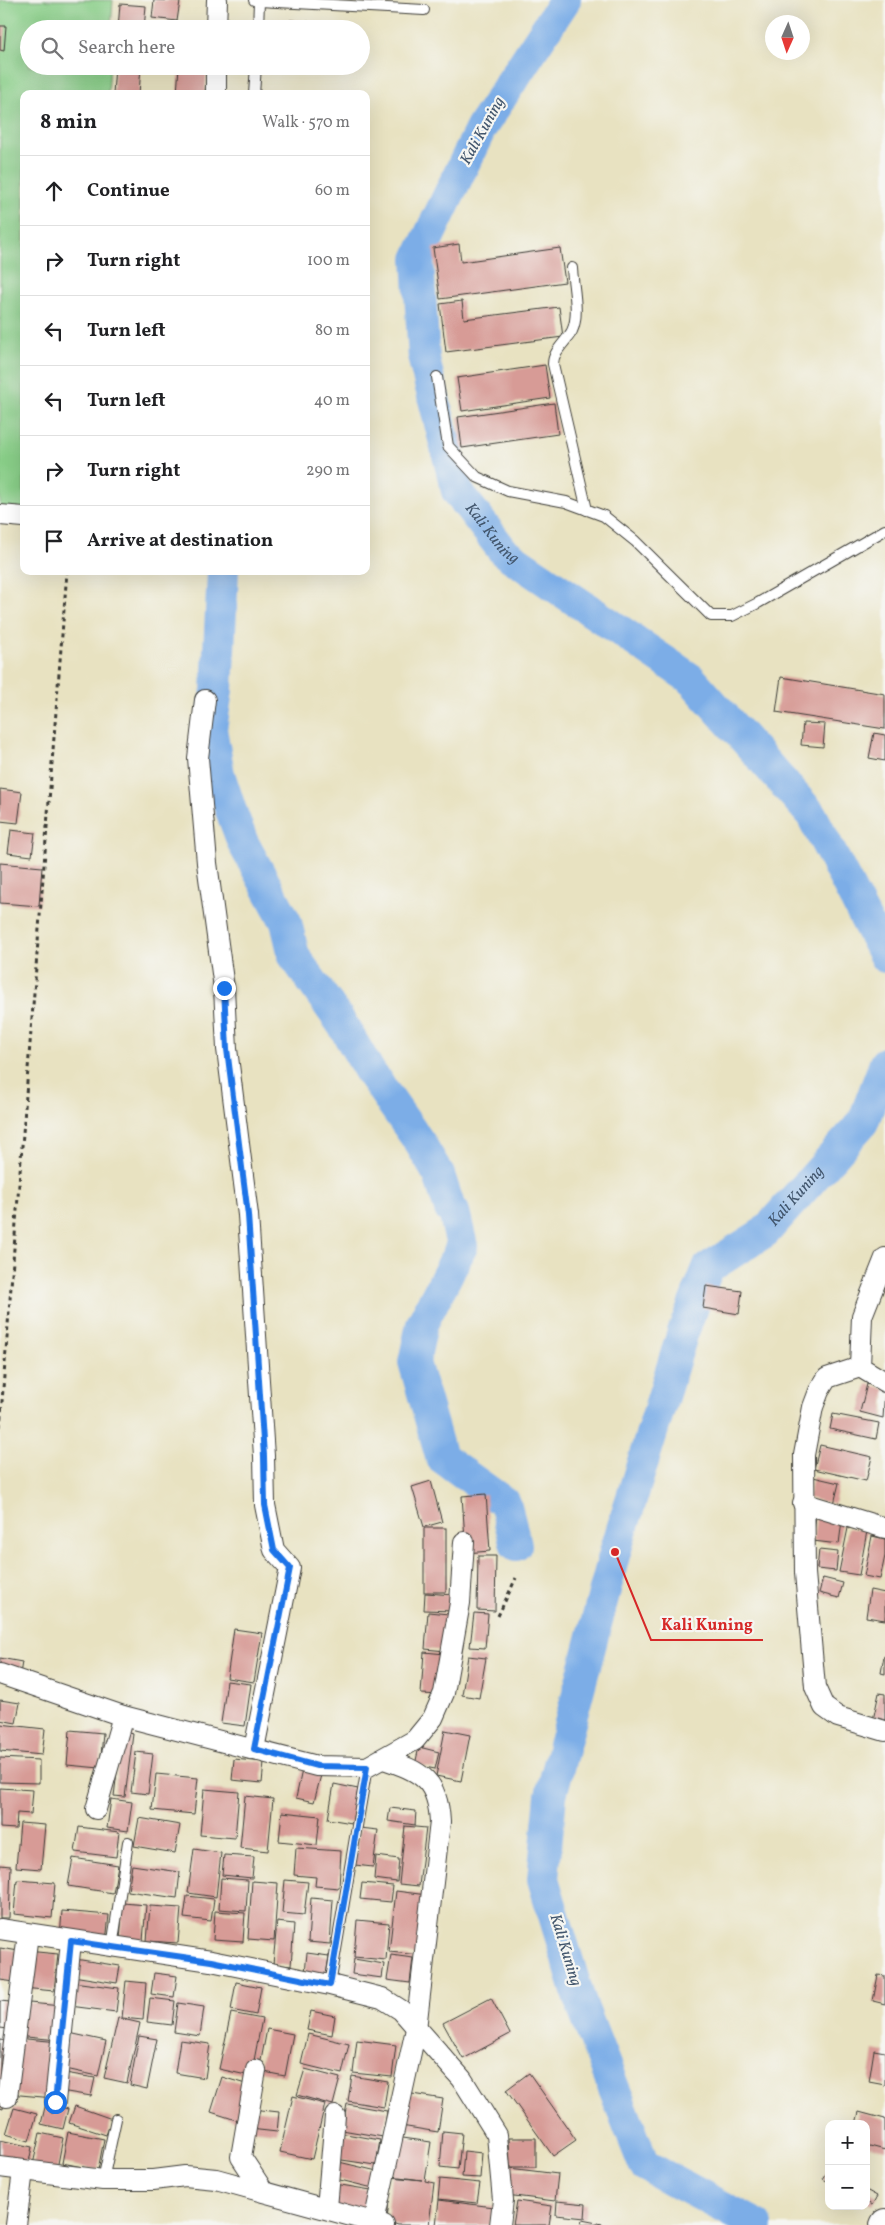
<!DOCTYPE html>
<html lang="en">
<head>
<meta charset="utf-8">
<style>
	:root { --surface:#fff; --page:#f6f6f6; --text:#202124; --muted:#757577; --line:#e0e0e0 }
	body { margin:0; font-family:Vollkorn,serif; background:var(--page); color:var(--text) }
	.controls { position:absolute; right:15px; bottom:15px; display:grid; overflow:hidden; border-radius:10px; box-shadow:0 5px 20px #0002 }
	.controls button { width:45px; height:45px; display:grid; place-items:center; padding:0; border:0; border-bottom:1px solid var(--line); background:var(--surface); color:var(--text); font:25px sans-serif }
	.compass { position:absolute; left:765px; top:15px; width:45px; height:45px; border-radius:50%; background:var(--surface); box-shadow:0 5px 20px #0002; rotate:183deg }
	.stop { position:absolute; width:15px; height:15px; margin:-11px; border:4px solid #1a73e8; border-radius:50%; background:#fff }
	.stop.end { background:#1a73e8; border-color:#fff; box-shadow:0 1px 5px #0008 }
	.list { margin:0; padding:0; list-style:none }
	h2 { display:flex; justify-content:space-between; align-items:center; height:65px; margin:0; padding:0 20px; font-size:21px }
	h2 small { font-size:16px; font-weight:400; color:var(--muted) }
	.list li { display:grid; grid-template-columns:32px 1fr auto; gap:15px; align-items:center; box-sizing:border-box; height:70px; padding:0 20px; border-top:1px solid var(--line) }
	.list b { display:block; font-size:19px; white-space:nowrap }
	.list em { font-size:16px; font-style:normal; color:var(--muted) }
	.icon { flex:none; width:28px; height:28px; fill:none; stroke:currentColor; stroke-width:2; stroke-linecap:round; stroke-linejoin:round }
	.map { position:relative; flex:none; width:885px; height:2225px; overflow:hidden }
	.search { position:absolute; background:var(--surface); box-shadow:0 5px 20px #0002; left:20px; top:20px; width:350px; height:55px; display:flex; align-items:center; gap:12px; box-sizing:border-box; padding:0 18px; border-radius:28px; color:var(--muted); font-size:19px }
	.panel { position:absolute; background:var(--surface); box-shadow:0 5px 20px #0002; left:20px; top:90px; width:350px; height:485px; border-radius:10px }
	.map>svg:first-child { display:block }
	.green { fill:#88cd87; stroke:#527452 }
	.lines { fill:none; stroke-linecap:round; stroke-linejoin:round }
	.river { stroke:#7bade7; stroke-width:32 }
	.building { fill:#d79b96 }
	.lane-casing { stroke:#3b3a35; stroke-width:12 }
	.street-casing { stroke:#3b3a35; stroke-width:22 }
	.secondary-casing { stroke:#3b3a35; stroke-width:30 }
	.path { stroke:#3b3a35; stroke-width:3; stroke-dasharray:4 4; stroke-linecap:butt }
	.lane { stroke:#fff; stroke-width:10 }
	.street { stroke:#fff; stroke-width:20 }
	.secondary { stroke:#fff; stroke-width:28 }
	.route { stroke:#1a73e8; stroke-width:6 }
	.labels { text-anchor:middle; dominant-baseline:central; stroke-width:4.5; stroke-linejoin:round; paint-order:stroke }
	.water-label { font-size:16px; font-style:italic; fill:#42566d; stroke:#f6f6f2 }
	.leader { fill:none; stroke:#d62828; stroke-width:2 }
	.callout-dot { fill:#d62828; stroke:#f6f6f2; stroke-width:2 }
	.callout-label { font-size:16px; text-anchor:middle; font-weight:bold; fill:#d62828; stroke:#f6f6f2; stroke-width:4.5; stroke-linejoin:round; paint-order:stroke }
</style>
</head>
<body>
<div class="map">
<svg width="885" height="2225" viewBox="0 0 885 2225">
	<rect width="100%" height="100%" fill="#f6f6f2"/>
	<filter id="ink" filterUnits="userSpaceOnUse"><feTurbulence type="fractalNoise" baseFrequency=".02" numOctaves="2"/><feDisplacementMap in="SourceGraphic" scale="10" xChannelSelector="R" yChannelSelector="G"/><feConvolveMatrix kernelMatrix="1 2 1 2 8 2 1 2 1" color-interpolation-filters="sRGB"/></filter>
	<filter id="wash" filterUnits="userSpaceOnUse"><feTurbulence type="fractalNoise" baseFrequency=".0096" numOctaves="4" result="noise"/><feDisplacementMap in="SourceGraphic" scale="20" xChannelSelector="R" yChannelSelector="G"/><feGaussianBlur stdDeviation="1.12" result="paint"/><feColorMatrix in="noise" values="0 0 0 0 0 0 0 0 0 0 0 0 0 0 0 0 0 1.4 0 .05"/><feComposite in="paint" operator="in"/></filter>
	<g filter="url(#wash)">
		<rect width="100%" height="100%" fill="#e8e2c1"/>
		<path class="green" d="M0 0H113L111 29H29V66H110L108 94H24V515L0 513Z"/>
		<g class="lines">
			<g class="river">
				<path id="s1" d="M565 0 481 128 418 259 424 360 457 491 504 552 691 679 811 814 885 957"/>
				<path d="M223 571 217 690 211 729 219 774 230 808 243 843 286 922 294 956 342 1024 370 1072 420 1143 439 1175 450 1209 454 1212 462 1246 422 1324 414 1362 441 1457 505 1503 516 1545"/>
				<path id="s2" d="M757 2225 644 2165 580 2001 543 1879 551 1795 615 1552 683 1332 708 1268 765 1232 863 1122 885 1063"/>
			</g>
		</g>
		<g id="blocks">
			<g class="building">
				<path d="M154 0 180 1 177 21 152 18Z"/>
				<path d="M120 4 146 6 144 29H118Z"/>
				<path d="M290 20 316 22V29H290Z"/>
				<path d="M183 24 210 26V29H182Z"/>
				<path d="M0 26H6L4 51 0 50Z"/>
				<path d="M115 66H141L139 94H113Z"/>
				<path d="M179 66H207L205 94H177Z"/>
				<path d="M459 244 461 262 560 248 565 282 440 299 433 248Z"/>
				<path d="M462 301 464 319 559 307 563 337 446 352 440 304Z"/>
				<path d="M545 365 550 398 462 411 457 378Z"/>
				<path d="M554 403 558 434 462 448 458 417Z"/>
				<path d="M781 677 885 694V729L776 712Z"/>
				<path d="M803 723 825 724 823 747 801 745Z"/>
				<path d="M874 733 885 735V761L869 758Z"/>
				<path d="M0 789 22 792 18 823 0 821Z"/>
				<path d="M11 830 35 833 32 856 8 853Z"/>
				<path d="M0 863 42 867 39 906 0 903Z"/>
				<path d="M706 1286 742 1291 739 1314 703 1308Z"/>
				<path d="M867 1384 885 1389 883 1418 860 1412Z"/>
				<path d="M833 1414 879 1423 876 1439 830 1429Z"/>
				<path d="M820 1445 872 1457 866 1481 814 1469Z"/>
				<path d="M813 1477 839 1483 834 1504 808 1498Z"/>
				<path d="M431 1481 442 1522 424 1527 412 1487Z"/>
				<path d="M486 1494 490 1551 466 1553 462 1496Z"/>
				<path d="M816 1516 842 1520 839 1544 813 1541Z"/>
				<rect x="424" y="1528" width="22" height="64"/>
				<path d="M848 1528 867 1531 859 1575 839 1572Z"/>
				<path d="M872 1536 885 1539V1556L880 1579 864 1576Z"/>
				<path d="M819 1550 838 1552 836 1571 817 1569Z"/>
				<path d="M478 1556H496L495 1611 477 1610Z"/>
				<path d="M823 1578 843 1583 839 1598 819 1593Z"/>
				<path d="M870 1590 885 1593V1620L866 1617Z"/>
				<path d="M425 1593 454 1595 453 1611 424 1610Z"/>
				<path d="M428 1612 449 1614 446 1651 425 1649Z"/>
				<path d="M474 1613 488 1614 485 1648 470 1647Z"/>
				<path d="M234 1629 262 1633 254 1682 227 1678Z"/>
				<path d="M424 1652 445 1654 443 1695 421 1694Z"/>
				<path d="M468 1656 486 1658 479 1698 462 1695Z"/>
				<path d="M884 1656H885V1674L881 1673Z"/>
				<path d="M0 1658 22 1662 20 1674 0 1670Z"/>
				<path d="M227 1681 251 1684 245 1726 221 1723Z"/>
				<path d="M879 1693 885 1694V1722L873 1720Z"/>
				<path d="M0 1700 20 1703 16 1723 0 1720Z"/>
				<path d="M0 1724 45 1729 42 1755 0 1751Z"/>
				<path d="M70 1730 103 1733 100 1768 67 1765Z"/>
				<path d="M445 1730 470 1735 461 1781 436 1776Z"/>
				<path d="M122 1732 133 1734 125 1797 114 1796Z"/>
				<path d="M419 1747 439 1752 435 1769 415 1765Z"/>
				<path d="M136 1752 153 1754 148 1794 131 1792Z"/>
				<path d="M0 1758 39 1760V1783L0 1782Z"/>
				<path d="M234 1759 264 1762 262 1783 232 1780Z"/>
				<path d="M302 1770 321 1775 314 1802 296 1798Z"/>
				<path d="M156 1774 198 1778 194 1814 152 1810Z"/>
				<path d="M334 1784 358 1789 352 1823 328 1819Z"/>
				<path d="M0 1788 33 1790 31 1814 17 1813 16 1829 0 1828Z"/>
				<path d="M204 1789 239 1792 235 1838 200 1835Z"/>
				<path d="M245 1796 273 1799 268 1851 240 1848Z"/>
				<path d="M111 1799 132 1802 128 1831 107 1828Z"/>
				<path d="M390 1808 416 1811 415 1825 388 1821Z"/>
				<path d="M282 1812 320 1816 317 1845 279 1841Z"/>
				<path d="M139 1818 180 1825 175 1853 134 1846Z"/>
				<path d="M20 1823 45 1825 41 1869 16 1867Z"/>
				<path d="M405 1826 426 1828 419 1886 399 1884Z"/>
				<path d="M79 1827 119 1832 116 1857 75 1852Z"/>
				<path d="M360 1828 378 1830 373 1867 355 1865Z"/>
				<path d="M296 1848 341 1851 339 1888 315 1886 316 1877 294 1875Z"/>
				<path d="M194 1849 221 1853 216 1897 188 1893Z"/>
				<path d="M224 1855 254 1857 252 1878 222 1875Z"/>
				<path d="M376 1856 399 1859 397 1882 374 1879Z"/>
				<path d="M73 1858 118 1865 113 1893 68 1886Z"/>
				<path d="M0 1865 11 1866 9 1918H0Z"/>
				<path d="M132 1865 180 1872 177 1898 128 1891Z"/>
				<path d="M221 1878 248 1880 246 1911 219 1909Z"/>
				<path d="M17 1880 55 1883 52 1918 14 1914Z"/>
				<path d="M285 1880 308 1882 304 1915 282 1913Z"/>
				<path d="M252 1881 278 1883 274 1941 248 1939Z"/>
				<path d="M362 1883 393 1886 391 1902 360 1899Z"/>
				<path d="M396 1891 427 1895 420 1955 389 1952Z"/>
				<path d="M187 1896 214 1899 211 1921 184 1918Z"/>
				<path d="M311 1898 333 1900 330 1944 308 1942Z"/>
				<path d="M123 1903 146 1905 143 1941 120 1939Z"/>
				<path d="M150 1906 181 1908 178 1943 147 1941Z"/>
				<path d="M62 1911 109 1915 106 1941 60 1937Z"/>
				<path d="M215 1911 245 1913 243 1942 213 1940Z"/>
				<path d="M357 1920 389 1923 386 1960 354 1957Z"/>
				<path d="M277 1922 294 1924 291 1966 273 1964Z"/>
				<path d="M0 1948 19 1951 15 1982 0 1980Z"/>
				<path d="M27 1951 58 1954 54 1991 23 1988Z"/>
				<path d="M307 1953 329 1956 326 1975 305 1973Z"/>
				<path d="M391 1955 413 1958 410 1983 387 1980Z"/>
				<path d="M75 1959 120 1966 117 1983 73 1976Z"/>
				<path d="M354 1959 384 1964 382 1978 352 1974Z"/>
				<path d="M154 1973 177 1976 174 1997 151 1994Z"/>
				<path d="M878 1975 885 1976V2004L873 2001Z"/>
				<path d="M126 1981 146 1983 143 2020 122 2018Z"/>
				<path d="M73 1982 119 1988 116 2012 70 2006Z"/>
				<path d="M236 1982 261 1987 256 2015 231 2010Z"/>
				<path d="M150 1998 175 2001 172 2025 147 2022Z"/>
				<path d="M491 1998 510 2034 463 2059 443 2023Z"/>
				<path d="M0 2001 10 2002 8 2029 0 2028Z"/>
				<path d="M19 2002 61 2006 58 2040 16 2036Z"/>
				<path d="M178 2003 204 2007 200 2036 174 2032Z"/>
				<path d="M311 2011 335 2016 332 2035 307 2030Z"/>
				<path d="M231 2013 262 2019 251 2076 219 2069Z"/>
				<path d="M118 2018 140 2023 127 2083 104 2078Z"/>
				<path d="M267 2029 293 2034 285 2076 259 2071Z"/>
				<path d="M69 2033 106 2041 98 2076 61 2068Z"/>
				<path d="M308 2034 349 2044 342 2074 301 2064Z"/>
				<path d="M139 2036 157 2039 147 2089 130 2085Z"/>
				<path d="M16 2038 59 2042 54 2098 9 2094Z"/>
				<path d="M0 2040 9 2041 3 2109 0 2108Z"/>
				<path d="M180 2040 210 2044 205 2078 175 2073Z"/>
				<path d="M357 2040 396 2045 392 2077 353 2073Z"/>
				<path d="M874 2050 885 2052V2085L869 2082Z"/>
				<path d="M305 2069 340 2078 333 2105 297 2095Z"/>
				<path d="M65 2073 95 2078 91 2096 61 2091Z"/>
				<path d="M529 2073 576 2140 553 2156 506 2090Z"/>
				<path d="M352 2076 388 2082 384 2107 348 2101Z"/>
				<path d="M222 2077 249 2085 239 2121 211 2112Z"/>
				<path d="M406 2093 443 2099 438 2132 401 2126Z"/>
				<path d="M293 2096 325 2104 312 2159 280 2152Z"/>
				<path d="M46 2103 68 2109 63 2129 41 2124Z"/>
				<path d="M347 2104 387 2111 383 2137 342 2130Z"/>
				<path d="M75 2106 112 2119 106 2135 69 2123Z"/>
				<path d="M14 2108 37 2114 29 2141 6 2134Z"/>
				<path d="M252 2109 279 2112 277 2132 250 2129Z"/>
				<path d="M859 2112 885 2119V2150L866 2145V2124H856Z"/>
				<path d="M443 2131 462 2133 458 2169 440 2167Z"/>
				<path d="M68 2132 104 2139 98 2170 62 2163Z"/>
				<path d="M40 2133 63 2138 56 2174 32 2169Z"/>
				<path d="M340 2133 380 2140 376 2165 335 2159Z"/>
				<path d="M396 2137 431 2142 425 2181 434 2183 429 2225H398L387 2221 391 2177 422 2180 391 2176Z"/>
				<path d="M509 2138H536V2167H510Z"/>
				<path d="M0 2140 32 2147 28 2167 0 2161Z"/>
				<path d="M464 2151 482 2153 480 2178 462 2177Z"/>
				<path d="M339 2162 377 2171 373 2188 336 2179Z"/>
				<path d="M509 2168 558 2174 555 2201 506 2195Z"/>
				<path d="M829 2169V2182L823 2179Z"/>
				<path d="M440 2179 480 2183 477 2203 438 2199Z"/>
				<path d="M335 2184 371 2190 367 2213 331 2207Z"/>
				<path d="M866 2190 877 2196 872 2205 866 2202Z"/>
				<path d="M439 2200 493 2207 490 2225H436Z"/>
				<path d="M517 2201 552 2206 549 2225H513Z"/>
				<path d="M557 2201 586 2204 585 2218 556 2215Z"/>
				<path d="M582 2220 602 2224V2225H581Z"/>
			</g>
		</g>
	</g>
	<g filter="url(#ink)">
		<use href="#blocks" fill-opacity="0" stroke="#3b3a35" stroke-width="1"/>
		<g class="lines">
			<g class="lane-casing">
				<g id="lane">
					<path d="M254 0 259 1 258 29"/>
					<path d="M259 1 424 10"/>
					<path d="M254 94 256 66"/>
					<path d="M572 268C573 287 580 314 572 331 566 342 553 351 553 364L587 510"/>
					<path d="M437 377 448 446 477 477 508 491 566 502 604 516 635 541 711 616H732L758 603 885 530"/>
					<path d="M112 1947 128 1842"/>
					<path d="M330 1985 367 1767"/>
					<path d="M103 2180 116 2119"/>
				</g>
			</g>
			<g class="street-casing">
				<g id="street">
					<path d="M216 29 217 0"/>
					<path d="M216 94V66"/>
					<path d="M0 515 24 517"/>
					<path d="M205 700 198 758 207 863 224 988 227 1049 248 1215 264 1456 265 1505 274 1550 290 1568 254 1749"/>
					<path d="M885 1258 862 1316 860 1367 885 1382"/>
					<path d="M860 1367 827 1378 819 1391 813 1407 804 1455 805 1573 815 1687 824 1707 838 1717 885 1731"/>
					<path d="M803 1503 885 1528"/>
					<path d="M0 1674 123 1716 317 1766 367 1767 415 1740 433 1718 444 1693 460 1603 464 1542"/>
					<path d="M96 1809 123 1716"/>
					<path d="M0 1929 211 1961 330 1985 382 1998 401 2010 462 2079 497 2135 503 2200 500 2225"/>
					<path d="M256 2070 241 2157 264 2192"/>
					<path d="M7 2097 28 1934"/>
					<path d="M55 2102 71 1941"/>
					<path d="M0 2167 103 2180H153L185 2176 216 2179 384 2225"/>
					<path d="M327 2208 335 2116"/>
					<path d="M374 2222 416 2029 440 1822C438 1780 422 1772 384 1759"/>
					<path d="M16 2225 23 2171"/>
				</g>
			</g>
			<g class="secondary-casing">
				<path id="secondary" d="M884 2225 885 2223"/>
			</g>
			<g class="path">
				<path d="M0 1427 67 571"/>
				<path d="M498 1616 516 1578"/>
			</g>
			<use href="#lane" class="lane"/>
			<use href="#street" class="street"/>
			<use href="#secondary" class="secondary"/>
		</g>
	</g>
	<g class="lines" filter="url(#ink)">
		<path class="route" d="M55 2102 71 1941 211 1961 330 1985 367 1767 317 1766 254 1749 290 1568 274 1550 265 1505 264 1456 248 1215 227 1049 224 988"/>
	</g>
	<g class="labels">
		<g class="water-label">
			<text transform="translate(483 131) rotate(-61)">Kali Kuning</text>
			<text stroke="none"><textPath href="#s1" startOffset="590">Kali Kuning</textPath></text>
			<text stroke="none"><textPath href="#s2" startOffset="1181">Kali Kuning</textPath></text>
			<text transform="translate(565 1950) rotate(73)">Kali Kuning</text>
		</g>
	</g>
	<path class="leader" d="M615 1552L651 1640H763"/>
	<circle class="callout-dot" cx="615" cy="1552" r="5"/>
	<g class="callout-label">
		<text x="707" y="1630">Kali Kuning</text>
	</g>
</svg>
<div class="controls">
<button>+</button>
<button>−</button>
</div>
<svg class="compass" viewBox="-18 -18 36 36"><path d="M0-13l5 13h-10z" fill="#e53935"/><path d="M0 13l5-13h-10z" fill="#757577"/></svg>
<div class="stop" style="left:55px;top:2102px"></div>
<div class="stop end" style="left:224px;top:988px"></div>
<div class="search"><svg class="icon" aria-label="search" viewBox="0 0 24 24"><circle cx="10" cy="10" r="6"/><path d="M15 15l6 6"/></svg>Search here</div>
<section class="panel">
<h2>8 min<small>Walk · 570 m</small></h2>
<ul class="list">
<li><svg class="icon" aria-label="ahead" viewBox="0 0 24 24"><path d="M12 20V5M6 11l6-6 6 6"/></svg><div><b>Continue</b></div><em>60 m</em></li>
<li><svg class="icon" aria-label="right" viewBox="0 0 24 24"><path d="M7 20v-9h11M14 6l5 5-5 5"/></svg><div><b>Turn right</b></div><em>100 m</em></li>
<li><svg class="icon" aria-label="left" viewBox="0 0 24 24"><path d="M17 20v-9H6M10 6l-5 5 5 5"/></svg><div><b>Turn left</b></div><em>80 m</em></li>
<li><svg class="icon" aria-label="left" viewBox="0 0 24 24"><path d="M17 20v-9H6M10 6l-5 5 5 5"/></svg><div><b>Turn left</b></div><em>40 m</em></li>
<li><svg class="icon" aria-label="right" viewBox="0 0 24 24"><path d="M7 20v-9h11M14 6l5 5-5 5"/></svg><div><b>Turn right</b></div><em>290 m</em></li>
<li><svg class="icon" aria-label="arrive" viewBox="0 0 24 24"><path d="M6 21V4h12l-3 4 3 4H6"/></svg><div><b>Arrive at destination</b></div></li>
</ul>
</section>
</div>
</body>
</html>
